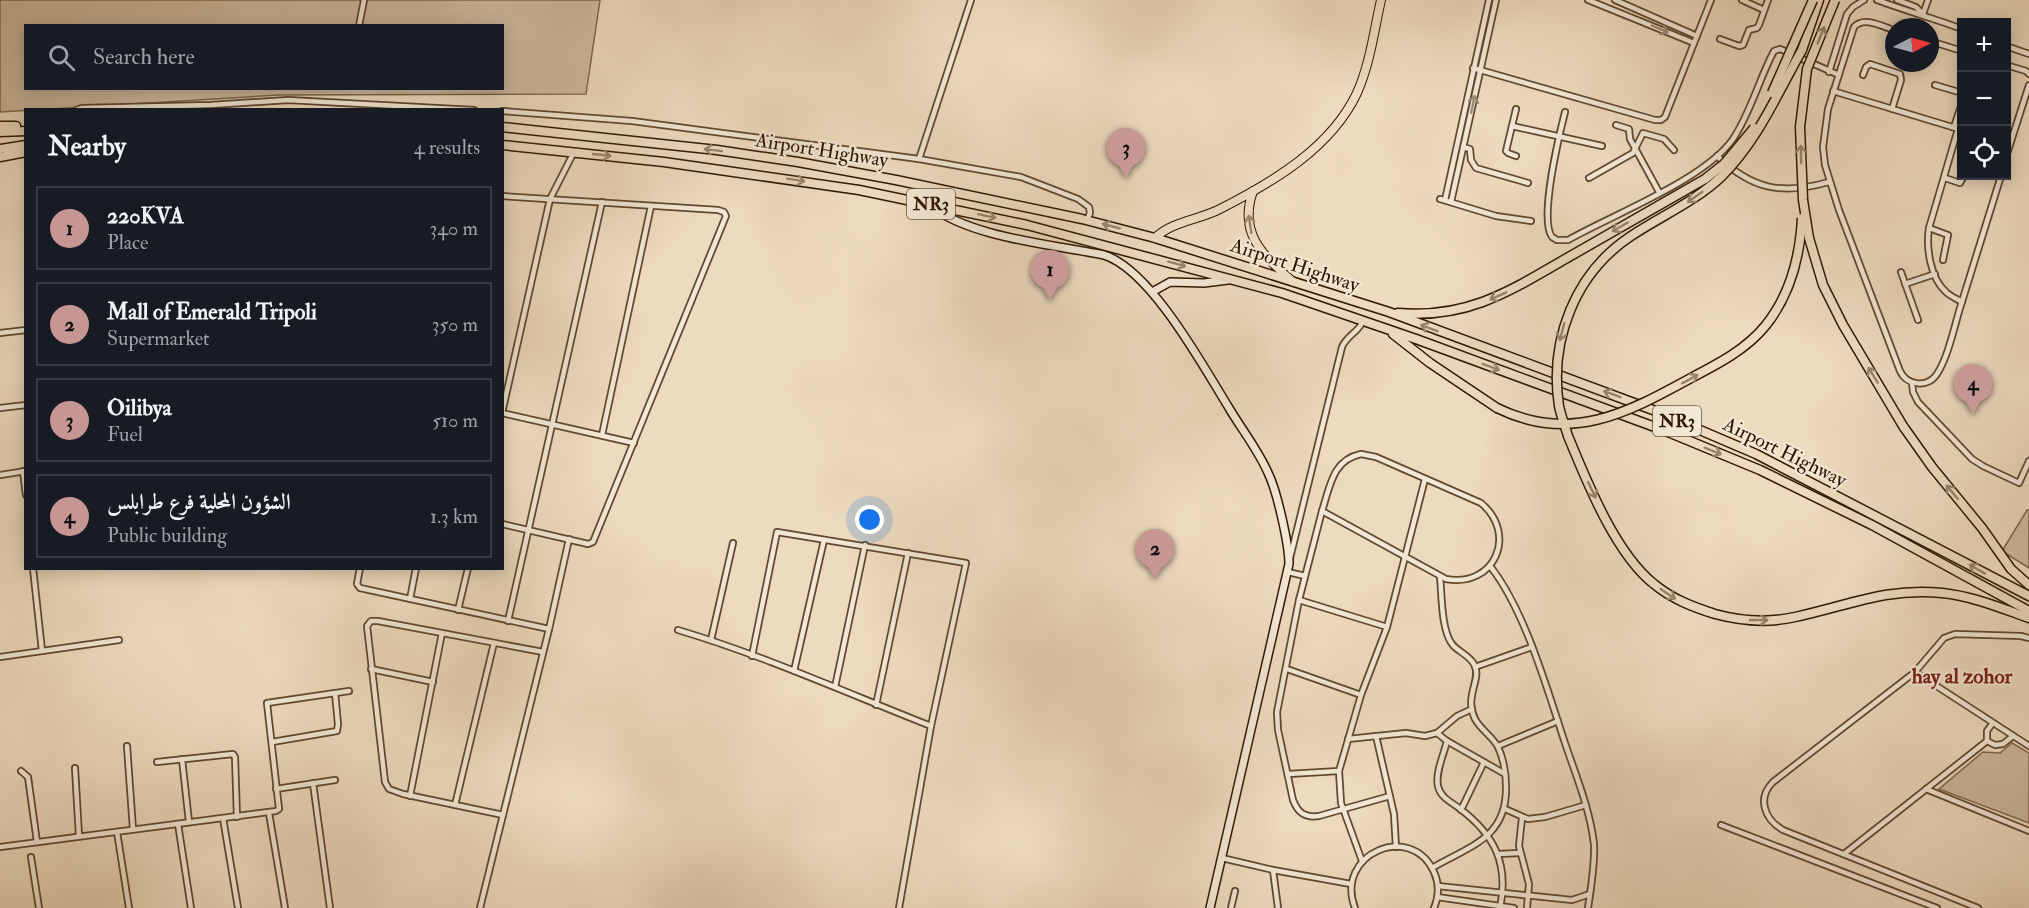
<!DOCTYPE html>
<html lang="en">
<head>
<meta charset="utf-8">
<style>
	:root { --surface:#171b24; --page:#20242c; --text:#f1f3f6; --muted:#9ea1a6; --line:#363941; --accent:#c59692 }
	body { margin:0; font-family:"IM FELL Double Pica",Amiri,serif; background:var(--page); color:var(--text) }
	.controls { position:absolute; right:18px; top:18px; display:grid; overflow:hidden; border-radius:0px; box-shadow:0 3px 15px #0003 }
	.controls button { width:54px; height:54px; display:grid; place-items:center; padding:0; border:0; border-bottom:2px solid var(--line); background:var(--surface); color:var(--text); font:30px sans-serif }
	.compass { position:absolute; left:1885px; top:18px; width:54px; height:54px; border-radius:50%; background:var(--surface); box-shadow:0 3px 15px #0003; rotate:84deg }
	.you { position:absolute; left:870px; top:520px; width:21px; height:21px; margin:-15px; border:4px solid #fff; border-radius:50%; background:#1a73e8; box-shadow:0 0 0 9px #1a73e833 }
	.badge { display:grid; place-items:center; width:39px; height:39px; border-radius:50%; background:var(--accent); color:#111; font-size:20px; font-weight:700 }
	.pin { position:absolute; translate:-50% -50px; filter:drop-shadow(0 2px 3px #0008) }
	.pin::after { content:''; position:absolute; top:32px; width:21px; height:18px; background:inherit; clip-path:polygon(0 0,100% 0,50% 100%) }
	.list { margin:0; padding:0; list-style:none }
	h2 { display:flex; justify-content:space-between; align-items:center; height:78px; margin:0; padding:0 24px; font-size:26px }
	h2 small { font-size:20px; font-weight:400; color:var(--muted) }
	.list li { display:grid; grid-template-columns:39px 1fr auto; gap:18px; align-items:center; box-sizing:border-box; height:84px; margin:0 12px 12px; padding:0 12px; border:2px solid var(--line); border-radius:0px }
	.list b { display:block; font-size:22px; white-space:nowrap }
	.list p { margin:0; font-size:20px; white-space:nowrap; color:var(--muted) }
	.list em { font-size:20px; font-style:normal; color:var(--muted) }
	.icon { flex:none; width:33px; height:33px; fill:none; stroke:currentColor; stroke-width:2; stroke-linecap:round; stroke-linejoin:round }
	.map { position:relative; flex:none; width:2029px; height:908px; overflow:hidden }
	.search { position:absolute; background:var(--surface); box-shadow:0 3px 15px #0003; left:24px; top:24px; width:480px; height:66px; display:flex; align-items:center; gap:15px; box-sizing:border-box; padding:0 21px; border-radius:0px; color:var(--muted); font-size:22px }
	.panel { position:absolute; background:var(--surface); box-shadow:0 3px 15px #0003; left:24px; top:108px; width:480px; height:462px; border-radius:0px }
	.map>svg:first-child { display:block }
	.green { fill:#cdba9f; stroke:#7e6950; stroke-width:1.5; fill-rule:evenodd }
	.lines { fill:none; stroke-linecap:round; stroke-linejoin:round }
	.street-casing { stroke:#5f4930; stroke-width:8 }
	.secondary-casing { stroke:#301800; stroke-width:10 }
	.primary-casing { stroke:#301800; stroke-width:10 }
	.highway-casing { stroke:#301800; stroke-width:11 }
	.street { stroke:#f3e8d5; stroke-width:4.5 }
	.secondary { stroke:#f3e8d5; stroke-width:7 }
	.primary { stroke:#eddbbf; stroke-width:8 }
	.highway { stroke:#eddbbf; stroke-width:8 }
	.highway-bridge-casing { stroke:#301800; stroke-width:11; stroke-linecap:butt }
	.highway-bridge { stroke:#eddbbf; stroke-width:8 }
	.oneway { stroke:#9b8a75 }
	.oneway2 { stroke:#988369 }
	.labels { text-anchor:middle; dominant-baseline:central; stroke-width:4.5; stroke-linejoin:round; paint-order:stroke }
	.shield { fill:#f3e8d5; stroke:#6a5640; stroke-width:1.5 }
	.shield-label { font-size:18px; font-weight:bold; fill:#301800 }
	.street-label { font-size:20px; fill:#301800; stroke:#f3e8d5 }
	.neighbourhood-label { font-size:21px; font-weight:bold; fill:#7a1f14; stroke:#f3e8d5 }
</style>
</head>
<body>
<div class="map">
<svg width="2029" height="908" viewBox="0 0 2029 908">
	<rect width="100%" height="100%" fill="#eddbbf"/>
	<filter id="stains"><feTurbulence type="fractalNoise" baseFrequency=".00333" numOctaves="4"/><feColorMatrix values="0 0 0 0 .2 0 0 0 0 .09 0 0 0 0 .02 0 0 0 .5 -.17"/></filter>
	<radialGradient id="worn" r=".72"><stop offset=".6" stop-color="#630" stop-opacity="0"/><stop offset="1" stop-color="#630" stop-opacity=".3"/></radialGradient>
	<g class="green">
		<path d="M0 0H600L586 94 279 95 0 112ZM26 26H502V88H26Z"/>
		<path d="M2027 510H2029V568L2002 551Z"/>
		<path d="M2012 743 2029 753V823L1939 789 1983 752 2000 753Z"/>
	</g>
	<g class="lines">
		<g class="street-casing">
			<g id="street">
				<path d="M1588 0 1694 43"/>
				<path d="M1615 0 1697 36"/>
				<path d="M1742 0 1764 10"/>
				<path d="M1877 0C1906 11 1933 18 1962 29"/>
				<path d="M1897 0 1916 7 1923 14"/>
				<path d="M1923 14 1928 0"/>
				<path d="M359 26 364 0"/>
				<path d="M1894 30C1881 26 1864 16 1854 27L1828 109 1823 147 1825 165 1839 210 1900 371C1907 386 1928 388 1937 374 1948 357 1954 328 1960 308 1974 264 1987 220 2001 176"/>
				<path d="M1720 39 1739 46 1743 45 1749 30 1757 28 1759 25 1768 0"/>
				<path d="M1930 41 1962 51"/>
				<path d="M2006 46 2029 54"/>
				<path d="M1798 57 1839 75"/>
				<path d="M2006 65 2026 71 2029 74"/>
				<path d="M1473 68 1655 120H1661L1665 117 1711 0"/>
				<path d="M1829 72 1847 14 1853 7 1864 0"/>
				<path d="M1863 75 1866 67 1870 64 1900 74 1901 80 1892 109"/>
				<path d="M1935 85 1962 93"/>
				<path d="M1833 91 1962 130"/>
				<path d="M1516 109 1506 151 1508 153 1516 156"/>
				<path d="M76 110 82 108 211 105 288 100 474 110"/>
				<path d="M502 111 632 121 919 159 1021 177 1078 199 1089 207 1090 213 1087 220"/>
				<path d="M1565 112C1559 136 1539 219 1552 237L1557 240H1568C1614 214 1704 180 1733 139 1751 112 1759 79 1774 51L1780 49 1790 53"/>
				<path d="M1616 125 1629 129 1630 139 1659 192"/>
				<path d="M1512 126 1602 146"/>
				<path d="M1954 127 1962 103"/>
				<path d="M1958 129 1929 228C1926 247 1930 278 1946 292 1950 296 1957 299 1962 302"/>
				<path d="M1463 147 1470 149 1471 160 1476 168 1528 183"/>
				<path d="M1717 156C1753 190 1782 195 1829 182"/>
				<path d="M2006 157 2029 85"/>
				<path d="M919 159 971 0"/>
				<path d="M1589 178 1633 153 1643 133 1664 139 1674 150"/>
				<path d="M1945 178 1960 183 1964 176"/>
				<path d="M502 196 718 210 724 212 726 216 593 542 588 544 502 524"/>
				<path d="M1440 199 1496 216 1531 221"/>
				<path d="M1445 200 1489 0"/>
				<path d="M1451 202 1496 0"/>
				<path d="M1929 228 1948 235 1943 260"/>
				<path d="M1901 272 1918 320"/>
				<path d="M1905 284 1935 274"/>
				<path d="M0 333 26 330"/>
				<path d="M1912 383 1913 392 1918 402 1972 459 1983 466 2019 483 2029 461"/>
				<path d="M0 408 26 405"/>
				<path d="M502 413 550 199 574 152"/>
				<path d="M502 413 634 443"/>
				<path d="M602 435 651 206"/>
				<path d="M1361 454 1376 457 1481 503C1518 534 1495 588 1446 579L1322 511C1330 487 1332 460 1361 454Z"/>
				<path d="M23 471 26 495"/>
				<path d="M0 475 26 471"/>
				<path d="M1322 511 1299 600 1277 712 1278 730 1293 800C1298 813 1305 818 1319 816L1390 796"/>
				<path d="M1290 558 1342 347C1347 335 1359 332 1363 321"/>
				<path d="M1490 566C1525 610 1547 689 1565 743 1576 776 1590 809 1594 844 1595 865 1591 887 1588 908"/>
				<path d="M33 568 42 651"/>
				<path d="M360 568 357 584 360 588 549 629 569 539"/>
				<path d="M1288 572 1305 576"/>
				<path d="M410 599 416 568"/>
				<path d="M1299 600 1387 627"/>
				<path d="M458 610 468 568"/>
				<path d="M508 621 602 202"/>
				<path d="M678 630C765 656 847 693 931 726"/>
				<path d="M711 640 733 543"/>
				<path d="M752 656 777 532 966 563 931 726 899 908"/>
				<path d="M0 657 119 640"/>
				<path d="M1475 667 1532 647"/>
				<path d="M371 669 433 682"/>
				<path d="M1287 669 1361 695"/>
				<path d="M794 671 824 540"/>
				<path d="M1915 672 2029 746"/>
				<path d="M835 687 865 545"/>
				<path d="M876 705 908 553"/>
				<path d="M1992 724 1987 731V741L1995 745 2003 744 2013 736"/>
				<path d="M1437 733 1447 741 1505 774"/>
				<path d="M1376 736 1394 814 1396 847"/>
				<path d="M1348 739 1406 733 1425 736 1437 733 1457 716 1472 709"/>
				<path d="M1447 741C1444 754 1435 773 1438 786 1440 797 1451 802 1459 808 1495 835 1509 864 1500 908"/>
				<path d="M272 742 337 731 338 724 335 693"/>
				<path d="M127 746 133 829"/>
				<path d="M1498 746 1558 721"/>
				<path d="M182 759 189 822"/>
				<path d="M157 762 233 754 235 757 237 817"/>
				<path d="M75 768 79 836"/>
				<path d="M21 771 28 777 37 842"/>
				<path d="M1288 774 1339 771"/>
				<path d="M313 783 330 908"/>
				<path d="M276 789 335 780"/>
				<path d="M1926 789 2029 831"/>
				<path d="M410 796 442 633"/>
				<path d="M455 805 494 643"/>
				<path d="M1505 809 1528 819 1545 817 1586 805"/>
				<path d="M1461 810 1484 762"/>
				<path d="M269 813 285 908"/>
				<path d="M503 815 403 794 389 789 385 782 367 626 371 621H378L543 652"/>
				<path d="M223 818 238 908"/>
				<path d="M1522 818 1519 846 1529 884 1527 908"/>
				<path d="M178 824 191 908"/>
				<path d="M1721 825 1937 908"/>
				<path d="M117 832 129 908"/>
				<path d="M0 847 276 811 279 809 267 703 349 691"/>
				<path d="M1498 854 1520 853"/>
				<path d="M1844 854 1987 741"/>
				<path d="M31 857 39 908"/>
				<path d="M1222 858 1273 870 1351 884"/>
				<path d="M1362 861 1341 803 1339 771 1361 695 1387 627 1425 479"/>
				<path d="M1432 868C1470 846 1507 838 1506 787 1506 773 1504 760 1498 747 1492 736 1481 730 1475 719 1464 696 1481 681 1475 666 1470 655 1458 652 1452 644 1441 629 1442 595 1440 577"/>
				<path d="M1273 870 1278 908"/>
				<path d="M1438 886 1572 900 1590 894"/>
				<path d="M1437 897 1514 908"/>
				<path d="M480 908 549 629"/>
				<path d="M1231 908 1235 891"/>
				<path d="M1355 908C1334 854 1411 821 1434 872 1439 883 1439 896 1434 908"/>
				<path d="M1978 908 1783 830C1764 819 1757 798 1773 782L1915 672 1944 638 1955 634 2021 636 2029 638"/>
			</g>
		</g>
		<g class="secondary-casing">
			<g id="secondary">
				<path d="M930 205C967 237 1055 245 1104 255 1151 270 1203 366 1229 408 1242 430 1259 451 1269 475 1277 492 1289 544 1289 564L1210 908"/>
				<path d="M1152 292 1170 282 1204 283 1228 280"/>
			</g>
		</g>
		<g class="primary-casing">
			<g id="primary">
				<path d="M1253 191C1238 234 1263 255 1292 281"/>
				<path d="M1155 238C1172 221 1199 220 1220 209 1273 182 1331 148 1357 93 1370 64 1374 31 1381 0"/>
			</g>
		</g>
		<g class="highway-casing">
			<g id="highway">
				<path d="M1802 50 1819 0"/>
				<path d="M0 126H16"/>
				<path d="M502 127 717 150 798 162 896 180 1082 219 1155 238 1389 312 1653 410 1756 454 2029 596"/>
				<path d="M0 132 26 131"/>
				<path d="M502 145 664 162 859 190 1027 225 1282 293 1416 339 1663 430 1760 470 1872 525 2029 611"/>
				<path d="M0 149 26 145"/>
				<path d="M0 157 26 152"/>
				<path d="M1398 313C1468 319 1510 291 1567 258"/>
				<path d="M1393 334 1430 363 1497 408"/>
				<path d="M1903 426 1932 467 1982 528 2011 569 2029 585"/>
				<path d="M1568 436C1587 482 1615 553 1654 584 1672 599 1693 607 1715 614 1741 621 1769 623 1795 617 1847 606 1887 587 1942 593 1972 596 2001 608 2029 618"/>
			</g>
		</g>
		<use href="#street" class="street"/>
		<use href="#secondary" class="secondary"/>
		<use href="#primary" class="primary"/>
		<use href="#highway" class="highway"/>
		<g class="highway-bridge-casing">
			<g id="highway-bridge">
				<path d="M1835 0 1807 69 1800 127 1803 200 1809 238 1823 285 1843 325 1903 426"/>
				<path d="M1772 93 1813 0"/>
				<path d="M1567 258 1705 179 1724 164 1754 128"/>
				<path d="M1497 408C1570 444 1627 413 1691 378 1718 364 1747 349 1766 325 1790 295 1800 256 1802 218"/>
				<path d="M1568 436C1565 426 1561 416 1559 406 1549 340 1575 273 1631 236 1661 216 1696 201 1722 176 1758 140 1777 94 1802 50"/>
			</g>
		</g>
		<use href="#highway-bridge" class="highway-bridge"/>
	</g>
	<defs><path id="oneway-shaft" d="M-6 0H5M1.5-3L5.5 0L1.5 3" fill="none" stroke-width="1.6" stroke-linecap="round" stroke-linejoin="round" transform="scale(1.5)"/></defs>
	<g class="oneway">
		<use href="#oneway-shaft" transform="translate(1660 29) rotate(23)"/>
		<use href="#oneway-shaft" transform="translate(1473 104) rotate(-78)"/>
	</g>
	<g class="oneway2">
		<use href="#oneway-shaft" transform="translate(1821 35) rotate(-68)"/>
		<use href="#oneway-shaft" transform="translate(713 150) rotate(-173)"/>
		<use href="#oneway-shaft" transform="translate(1801 154) rotate(-91)"/>
		<use href="#oneway-shaft" transform="translate(602 155) rotate(6)"/>
		<use href="#oneway-shaft" transform="translate(796 180) rotate(9)"/>
		<use href="#oneway-shaft" transform="translate(1695 197) rotate(145)"/>
		<use href="#oneway-shaft" transform="translate(987 216) rotate(12)"/>
		<use href="#oneway-shaft" transform="translate(1250 224) rotate(-99)"/>
		<use href="#oneway-shaft" transform="translate(1111 226) rotate(-165)"/>
		<use href="#oneway-shaft" transform="translate(1620 227) rotate(150)"/>
		<use href="#oneway-shaft" transform="translate(1177 264) rotate(15)"/>
		<use href="#oneway-shaft" transform="translate(1498 296) rotate(156)"/>
		<use href="#oneway-shaft" transform="translate(1429 328) rotate(-159)"/>
		<use href="#oneway-shaft" transform="translate(1562 332) rotate(105)"/>
		<use href="#oneway-shaft" transform="translate(1491 367) rotate(20)"/>
		<use href="#oneway-shaft" transform="translate(1873 375) rotate(-121)"/>
		<use href="#oneway-shaft" transform="translate(1690 379) rotate(-29)"/>
		<use href="#oneway-shaft" transform="translate(1612 394) rotate(-159)"/>
		<use href="#oneway-shaft" transform="translate(1713 451) rotate(22)"/>
		<use href="#oneway-shaft" transform="translate(1592 490) rotate(64)"/>
		<use href="#oneway-shaft" transform="translate(1952 492) rotate(-130)"/>
		<use href="#oneway-shaft" transform="translate(1977 569) rotate(-150)"/>
		<use href="#oneway-shaft" transform="translate(1668 594) rotate(34)"/>
		<use href="#oneway-shaft" transform="translate(1759 620)"/>
	</g>
	<g class="labels">
		<g class="shield">
			<rect x="907" y="189" width="48" height="30" rx="4.5"/>
			<rect x="1653" y="406" width="48" height="30" rx="4.5"/>
		</g>
		<g class="shield-label">
			<text x="931" y="204">NR3</text>
			<text x="1677" y="421">NR3</text>
		</g>
		<g class="street-label">
			<text transform="translate(822 150) rotate(9)">Airport Highway</text>
			<text transform="translate(1295 265) rotate(18)">Airport Highway</text>
			<text transform="translate(1785 452) rotate(26)">Airport Highway</text>
		</g>
		<g class="neighbourhood-label">
			<text x="1962" y="676">hay al zohor</text>
		</g>
	</g>
	<rect width="100%" height="100%" filter="url(#stains)"/>
	<rect width="100%" height="100%" fill="url(#worn)"/>
</svg>
<div class="controls">
<button>+</button>
<button>−</button>
<button><svg class="icon" aria-label="locate" viewBox="0 0 24 24"><circle cx="12" cy="12" r="6"/><path d="M12 2v4M12 18v4M2 12h4M18 12h4"/></svg></button>
</div>
<svg class="compass" viewBox="-18 -18 36 36"><path d="M0-13l5 13h-10z" fill="#e53935"/><path d="M0 13l5-13h-10z" fill="#9ea1a6"/></svg>
<div class="you"></div>
<div class="pin badge" style="left:1050px;top:300px">1</div>
<div class="pin badge" style="left:1155px;top:579px">2</div>
<div class="pin badge" style="left:1126px;top:178px">3</div>
<div class="pin badge" style="left:1973px;top:414px">4</div>
<div class="search"><svg class="icon" aria-label="search" viewBox="0 0 24 24"><circle cx="10" cy="10" r="6"/><path d="M15 15l6 6"/></svg>Search here</div>
<section class="panel">
<h2>Nearby<small>4 results</small></h2>
<ul class="list">
<li><span class="badge">1</span><div><b>220KVA</b><p>Place</p></div><em>340 m</em></li>
<li><span class="badge">2</span><div><b>Mall of Emerald Tripoli</b><p>Supermarket</p></div><em>350 m</em></li>
<li><span class="badge">3</span><div><b>Oilibya</b><p>Fuel</p></div><em>510 m</em></li>
<li><span class="badge">4</span><div><b>الشؤون المحلية فرع طرابلس</b><p>Public building</p></div><em>1.3 km</em></li>
</ul>
</section>
</div>
</body>
</html>
